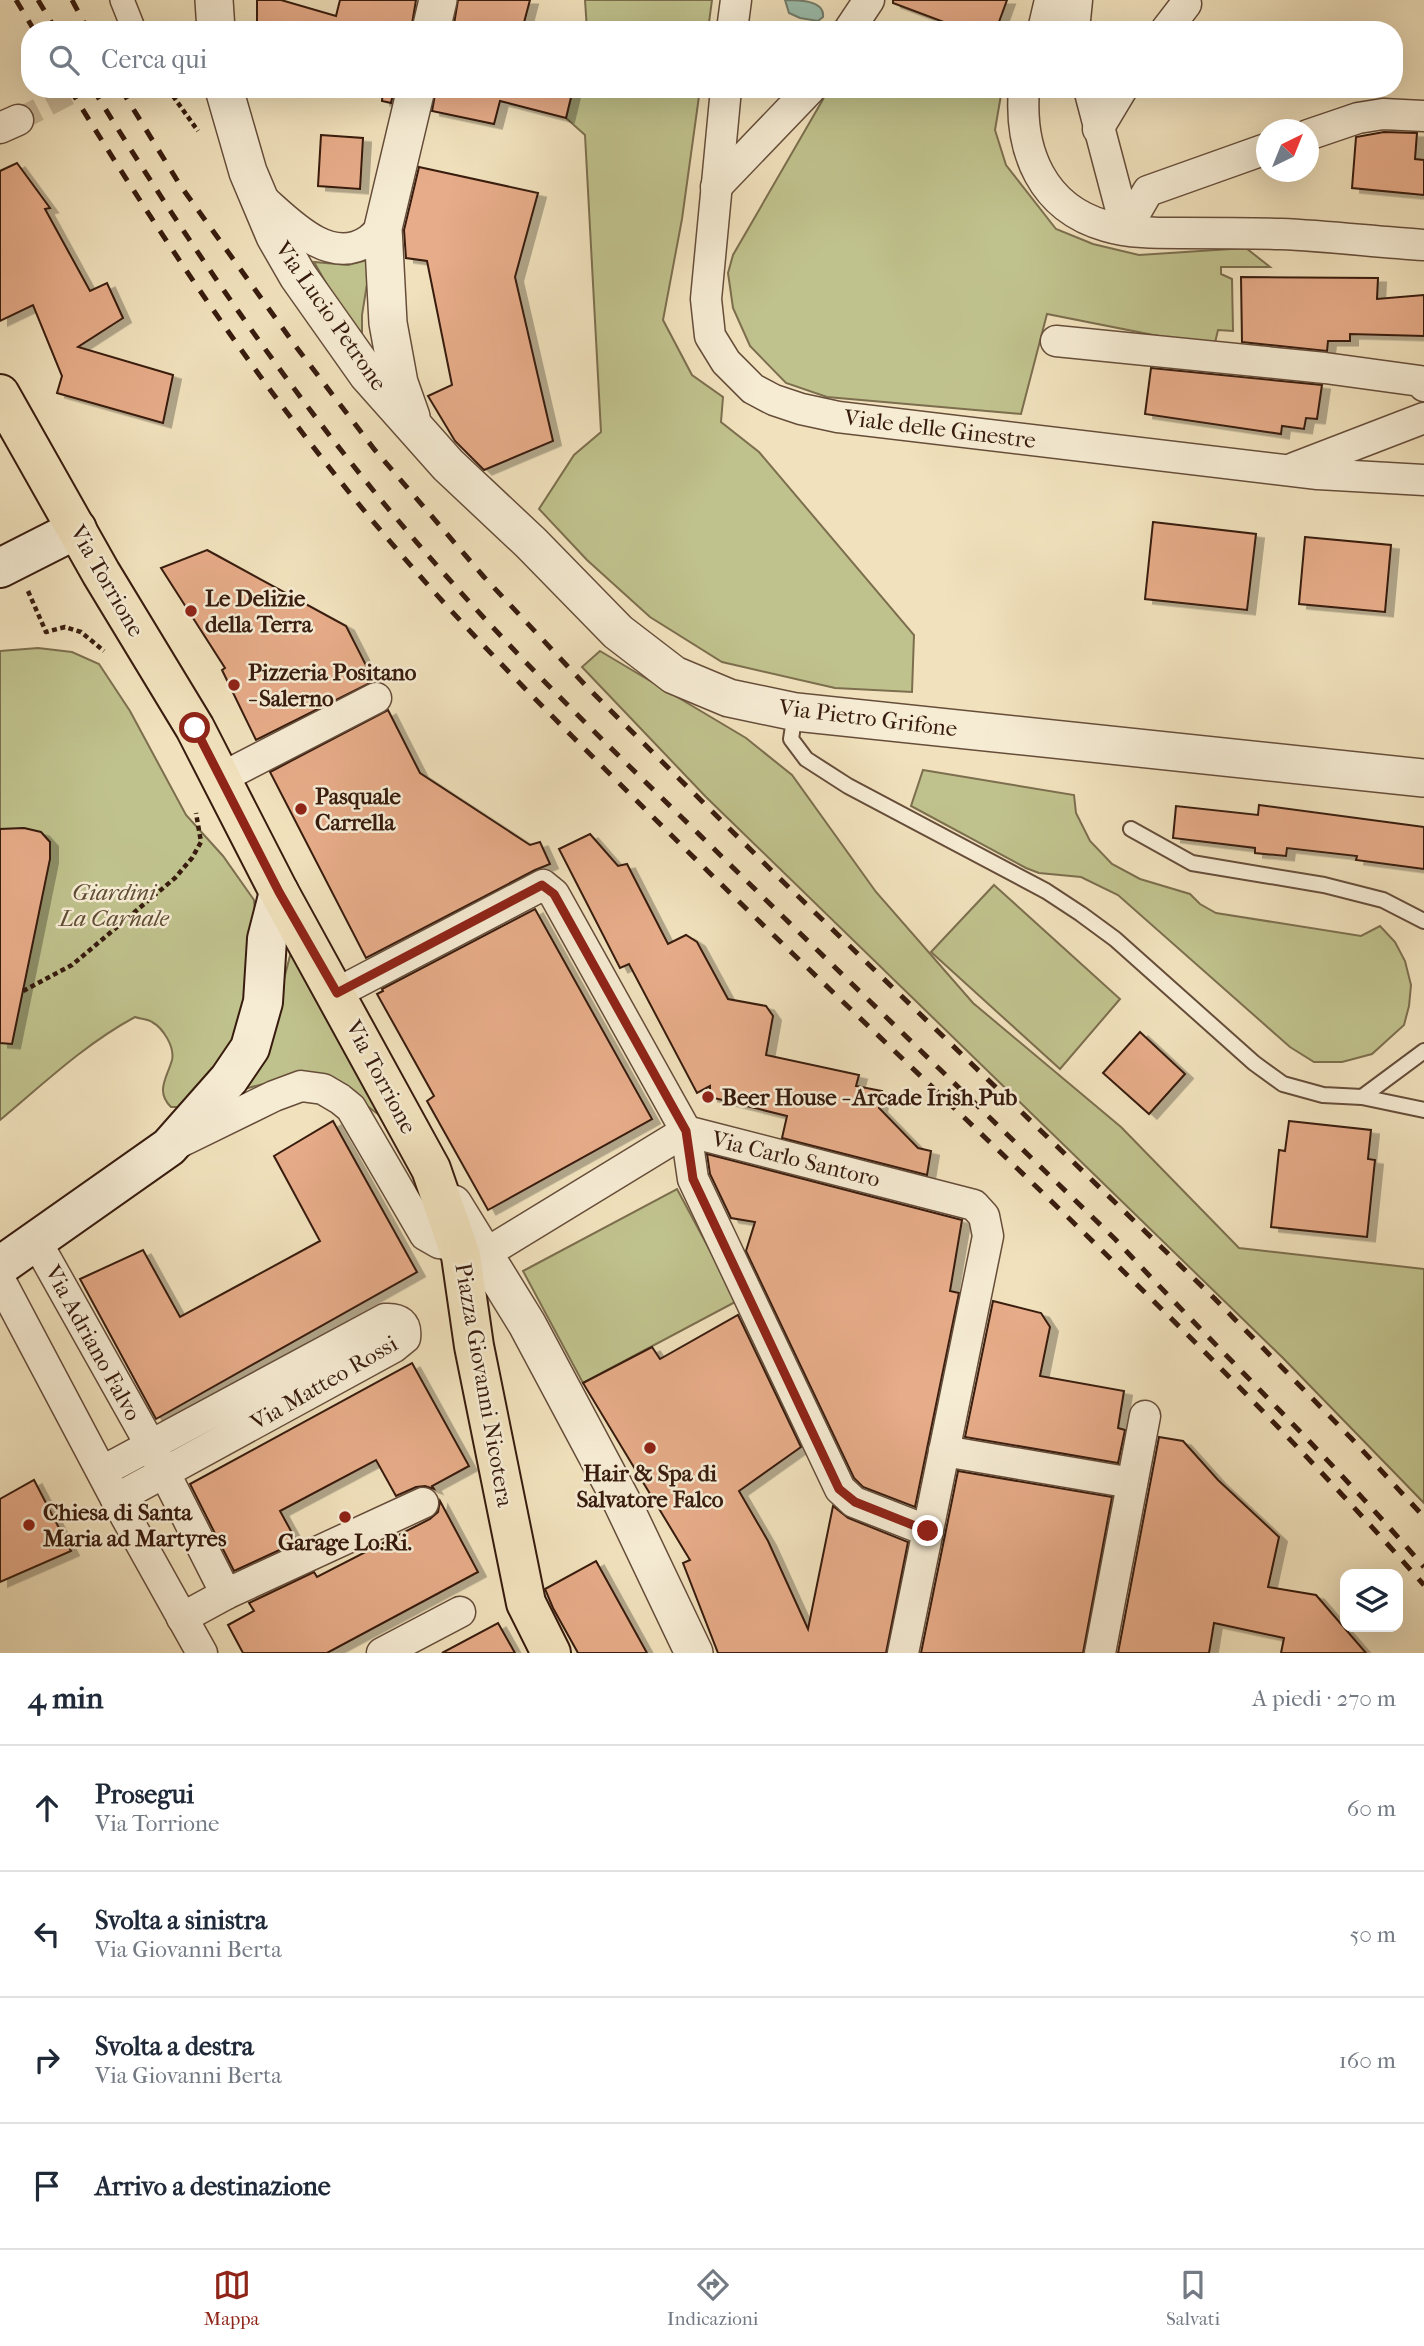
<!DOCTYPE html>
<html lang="it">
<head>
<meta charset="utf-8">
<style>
	:root { --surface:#fff; --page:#f6f6f7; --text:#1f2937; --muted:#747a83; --line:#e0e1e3; --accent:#8f2418 }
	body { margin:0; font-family:"IM FELL French Canon",serif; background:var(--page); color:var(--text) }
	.controls { position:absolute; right:21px; bottom:21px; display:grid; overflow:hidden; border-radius:14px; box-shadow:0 7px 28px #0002 }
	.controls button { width:63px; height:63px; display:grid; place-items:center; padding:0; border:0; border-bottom:2px solid var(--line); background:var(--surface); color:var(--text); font:35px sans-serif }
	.compass { position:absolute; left:1256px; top:119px; width:63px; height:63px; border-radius:50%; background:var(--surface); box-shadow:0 7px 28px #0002; rotate:43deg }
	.stop { position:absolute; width:21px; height:21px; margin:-16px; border:5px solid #8f2418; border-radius:50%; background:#fff }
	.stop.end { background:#8f2418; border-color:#fff; box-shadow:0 2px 7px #0008 }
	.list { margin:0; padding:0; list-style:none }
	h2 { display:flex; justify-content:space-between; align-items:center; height:91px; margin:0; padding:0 28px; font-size:30px }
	h2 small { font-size:23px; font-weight:400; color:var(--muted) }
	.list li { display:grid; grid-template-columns:46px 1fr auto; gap:21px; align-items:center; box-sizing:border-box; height:126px; padding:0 28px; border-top:2px solid var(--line) }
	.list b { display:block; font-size:26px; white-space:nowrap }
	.list p { margin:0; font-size:23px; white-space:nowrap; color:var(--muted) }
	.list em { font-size:23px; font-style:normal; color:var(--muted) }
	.icon { flex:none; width:38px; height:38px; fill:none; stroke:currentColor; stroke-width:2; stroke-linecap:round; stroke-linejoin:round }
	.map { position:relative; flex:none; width:1424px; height:1653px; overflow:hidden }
	.search { position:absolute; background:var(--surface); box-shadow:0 7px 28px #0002; left:21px; right:21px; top:21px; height:77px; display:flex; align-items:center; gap:18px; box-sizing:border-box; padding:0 24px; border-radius:28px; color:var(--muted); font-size:26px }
	.sheet { height:595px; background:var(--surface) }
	nav { display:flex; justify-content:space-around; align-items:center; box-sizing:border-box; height:98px; border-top:2px solid var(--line); background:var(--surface); font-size:19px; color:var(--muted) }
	nav a { display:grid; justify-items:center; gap:4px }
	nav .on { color:var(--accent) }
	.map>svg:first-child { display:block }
	.green { fill:#c0c28d; stroke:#7c6e4e; stroke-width:2 }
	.water { fill:#9bbead; stroke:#737d6d; stroke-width:2 }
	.building { fill:#e7ac89; stroke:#371b0e; stroke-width:2; filter:url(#shadow) }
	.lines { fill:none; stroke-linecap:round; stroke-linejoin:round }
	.pedestrian-tunnel { stroke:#ccba9a; stroke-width:23; stroke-dasharray:23 11; stroke-linecap:butt }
	.service-casing { stroke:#664d3a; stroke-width:18 }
	.pedestrian-casing { stroke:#664d3a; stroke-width:26 }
	.minor-casing { stroke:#664d3a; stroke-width:33 }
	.tertiary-casing { stroke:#664d3a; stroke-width:40 }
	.secondary-casing { stroke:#371b0e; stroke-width:42 }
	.primary-casing { stroke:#371b0e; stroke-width:42 }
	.path { stroke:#371b0e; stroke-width:4.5; stroke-dasharray:5 3.5; stroke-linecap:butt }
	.service { stroke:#f6ecd4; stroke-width:14 }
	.pedestrian { stroke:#f6ecd4; stroke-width:23 }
	.minor { stroke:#f6ecd4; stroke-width:30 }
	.tertiary { stroke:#f6ecd4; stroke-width:37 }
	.secondary { stroke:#f6ecd4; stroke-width:38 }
	.primary { stroke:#f1e2bd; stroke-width:38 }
	.rail { stroke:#371b0e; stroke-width:5; stroke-dasharray:12 12; stroke-linecap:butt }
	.route { stroke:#8f2418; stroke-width:9 }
	.poi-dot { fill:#8f2418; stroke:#f6ecd4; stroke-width:2.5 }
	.labels { text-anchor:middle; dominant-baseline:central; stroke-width:5; stroke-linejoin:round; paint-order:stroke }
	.street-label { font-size:23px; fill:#371b0e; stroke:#f6ecd4 }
	.poi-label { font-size:23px; font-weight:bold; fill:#371b0e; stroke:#f6ecd4; text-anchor:start }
	.park-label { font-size:23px; font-style:italic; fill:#604d34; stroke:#f6ecd4 }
</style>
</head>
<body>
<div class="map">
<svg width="1424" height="1653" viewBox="0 0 1424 1653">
	<defs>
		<filter id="shadow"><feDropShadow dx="8" dy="4.5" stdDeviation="0" flood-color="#0004"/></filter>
	</defs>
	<rect width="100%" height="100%" fill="#f1e2bd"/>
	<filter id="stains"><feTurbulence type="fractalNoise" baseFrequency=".00286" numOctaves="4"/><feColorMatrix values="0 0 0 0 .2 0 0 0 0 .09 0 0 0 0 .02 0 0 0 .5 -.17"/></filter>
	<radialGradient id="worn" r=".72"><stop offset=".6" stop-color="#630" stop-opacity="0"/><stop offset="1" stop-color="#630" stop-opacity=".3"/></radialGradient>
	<g class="green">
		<path d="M585 0H712L708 30H587Z"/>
		<path d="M573 89H700L682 219 663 320 692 375 723 397 721 422 759 452 914 635 912 692 835 688 722 662 650 617 587 560 539 509 574 455 601 432 585 135 566 118Z"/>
		<path d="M829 89H1002L995 130 1006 165 1056 229 1093 244 1139 255 1246 248 1270 267H1221V274L1232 279 1233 331 1218 330 1214 347 1047 314 1021 414 827 397 786 383 750 346 733 308 728 273 733 255Z"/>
		<path d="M371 259 362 315V346L314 262 348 265Z"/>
		<path d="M38 648 72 652 99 664 130 711 186 815 223 856 254 900 257 938 234 1050 182 1107H171C155 1091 167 1078 172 1060 175 1047 163 1028 152 1022 148 1019 140 1019 135 1017 85 1044 43 1084 0 1120V651Z"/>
		<path d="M600 651 746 738 792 775 876 892 973 1003 1121 1127 1239 1248 1424 1269V1503L1283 1358 706 797 582 667Z"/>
		<path d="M923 770 1074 795 1076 813 1090 841 1112 864 1140 879 1190 894 1200 904 1216 913 1361 936 1380 926 1395 942 1405 961 1411 985 1409 1006 1404 1025 1372 1054 1342 1062H1314L1290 1047 1118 895 1081 877 1039 873 1026 868 911 806Z"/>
		<path d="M994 885 1120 999 1060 1069 931 952Z"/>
		<path d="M291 952 387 1121 354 1096 270 1082 241 1090 273 1022Z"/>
		<path d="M677 1189 737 1301 583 1383 523 1271Z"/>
	</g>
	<path class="water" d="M785 0C798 0 825 0 823 17L818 21 800 18 789 13Z"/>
	<g class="building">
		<path d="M257 0H281L336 16 340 0H416L411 30H257Z"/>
		<path d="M458 0H530L522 30H453Z"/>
		<path d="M893 0H1007L996 30H965L893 3Z"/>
		<path d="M383 89H394L391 103 382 101Z"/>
		<path d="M436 89H573L566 118 500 101 494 124 432 111Z"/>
		<path d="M1384 132 1417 133 1415 159 1424 160V195L1352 188 1356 137Z"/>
		<path d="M321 135 363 138 360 189 318 186Z"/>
		<path d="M17 163 50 208 45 209 90 291 107 283 123 318 78 347 173 375 163 423 57 393 62 376 33 305 0 321V171Z"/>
		<path d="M419 167 538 193 515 277 553 441 484 470 455 441 428 396 452 385 427 261 406 258 404 230Z"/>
		<path d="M1241 277 1378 278 1377 299 1424 295V336L1350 334V341H1328L1327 351 1242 342Z"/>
		<path d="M1151 368 1322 385 1317 419 1306 418 1304 429 1282 426 1281 434 1145 414Z"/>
		<path d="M1153 522 1256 534 1247 610 1145 599Z"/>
		<path d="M1305 537 1391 545 1385 612 1299 604Z"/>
		<path d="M207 550 346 626 374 681 256 740 222 670 225 668 161 568Z"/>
		<path d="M388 710 420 773 530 845 540 842 550 864 535 870 366 958 270 772Z"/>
		<path d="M1259 805 1424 827V869L1356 860 1357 856 1287 848 1286 856 1255 853V848L1173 838 1176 806 1258 815Z"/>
		<path d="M24 828 41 832 50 842V859L12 1044 0 1043V829Z"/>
		<path d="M590 834 618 866 627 864 668 944 686 935 697 942 728 999 766 1006 773 1016 766 1055 859 1075 856 1086 882 1091 879 1108 918 1148 931 1151 927 1175 782 1138 787 1116 710 1097V1086L697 1093 629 964 620 968 559 849Z"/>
		<path d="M535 909 652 1119 488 1210 427 1101 434 1096 377 994 383 991 382 989Z"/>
		<path d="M1140 1032 1185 1074 1149 1114 1103 1073Z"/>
		<path d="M333 1121 417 1272 156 1419 80 1279 143 1250 180 1317 320 1241 274 1156Z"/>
		<path d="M1289 1121 1371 1130 1368 1159 1375 1160 1367 1237 1271 1227 1279 1150 1285 1151Z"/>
		<path d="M707 1154 962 1220 950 1291 959 1293 915 1507 863 1487 854 1478 746 1251 755 1222 731 1218 710 1174Z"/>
		<path d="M993 1301 1041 1313 1050 1327 1040 1376 1124 1391 1118 1428 1125 1430 1118 1463 965 1437Z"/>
		<path d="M738 1315 801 1447 739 1491 768 1541 808 1629 833 1506 848 1518 908 1542 886 1653H718L683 1563 690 1560 583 1383 652 1347 660 1359Z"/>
		<path d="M412 1363 469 1466 432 1486 434 1489 425 1486 416 1487 396 1496 376 1460 280 1511 297 1542 234 1571 190 1484Z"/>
		<path d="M1159 1437 1183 1441 1218 1480 1279 1537 1268 1587 1316 1595 1366 1653H1281L1284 1638 1214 1623 1209 1653H1118Z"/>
		<path d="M958 1471 1112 1497 1083 1653H921Z"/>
		<path d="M34 1480 71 1551 0 1582V1499Z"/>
		<path d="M440 1501 478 1572 327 1653H243L228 1625 254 1611 249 1603 314 1572 317 1577 430 1519 438 1512Z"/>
		<path d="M596 1561 647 1653H578L553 1608 545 1589Z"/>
		<path d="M498 1623 515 1653H442Z"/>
	</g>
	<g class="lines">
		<path class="pedestrian-tunnel" d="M18 120 78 89"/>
		<g class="service-casing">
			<g id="service">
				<path d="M795 713 791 739 806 759 848 786 1046 891 1081 914 1115 939 1254 1063 1283 1084 1323 1095 1362 1097 1424 1110"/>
				<path d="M1131 829 1192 863 1324 885 1383 900 1424 921"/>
				<path d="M1362 1097 1424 1051"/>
			</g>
		</g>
		<g class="pedestrian-casing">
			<path id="pedestrian" d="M122 0 134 30"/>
		</g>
		<g class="minor-casing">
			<g id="minor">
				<path d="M732 30 736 0"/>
				<path d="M849 30 869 0"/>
				<path d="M1043 30 1050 0"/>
				<path d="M1074 30 1077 0"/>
				<path d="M1166 30 1186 4"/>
				<path d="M726 89 706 299 710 336 726 362 753 389 774 400 801 409 838 417 1318 474 1424 480"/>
				<path d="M1024 89C1019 151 1042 208 1106 226 1129 233 1156 233 1180 233 1213 233 1247 233 1281 234 1329 236 1376 242 1424 245"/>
				<path d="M1089 89 1126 229"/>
				<path d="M0 128 18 120"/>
				<path d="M1098 129 1122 89"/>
				<path d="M1308 135 1358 118 1383 114 1424 116"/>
				<path d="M716 187 810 89"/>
				<path d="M259 196C286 219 327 266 366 242 372 239 377 232 383 228"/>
				<path d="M1126 229 1148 191 1266 149"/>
				<path d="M1056 341 1325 368 1420 381 1424 386"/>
				<path d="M1294 468 1424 418"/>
				<path d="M221 778 376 698"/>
				<path d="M337 993 543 885 554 894 686 1131 693 1179 840 1489 854 1502 928 1531"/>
				<path d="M176 1144 274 1096 301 1086 323 1089 340 1099 351 1108 425 1235 439 1243 458 1245"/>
				<path d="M36 1241 150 1444 226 1594"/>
				<path d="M483 1255 686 1131 974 1205 984 1216 988 1236 903 1653"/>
				<path d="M0 1280 116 1499 202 1653"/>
				<path d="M944 1451 1132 1483"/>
				<path d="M103 1471 385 1319C399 1318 407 1323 405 1338L394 1347 116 1499"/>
				<path d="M182 1618 226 1594 423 1503"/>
				<path d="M382 1653 460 1612"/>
				<path d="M1100 1653 1145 1416"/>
			</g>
		</g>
		<g class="tertiary-casing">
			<g id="tertiary">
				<path d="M214 0 216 30"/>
				<path d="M431 30 438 0"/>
				<path d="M224 89 248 172 275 236 298 276 368 375 448 465 531 543 618 632 674 675 729 698 796 712 1424 778"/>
				<path d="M411 417 399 383 388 323 383 228 416 89"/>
				<path d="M453 1204 527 1324 622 1502 694 1653"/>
			</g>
		</g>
		<g class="secondary-casing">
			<g id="secondary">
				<path d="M0 568 77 529"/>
				<path d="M0 1266 169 1147 229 1079 250 1048 263 1002 267 939 279 892"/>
			</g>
		</g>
		<g class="primary-casing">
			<path id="primary" d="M0 394 101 573 195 728 279 892 431 1169 461 1256 474 1346 526 1603 551 1653"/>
		</g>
		<g class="path">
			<path d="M168 89 198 131"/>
			<path d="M28 591 46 632 65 627 81 632 104 651"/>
			<path d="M23 991 72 965 175 878 192 858 201 842 196 813"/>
		</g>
		<use href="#service" class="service"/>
		<use href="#pedestrian" class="pedestrian"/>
		<use href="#minor" class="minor"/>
		<use href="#tertiary" class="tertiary"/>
		<use href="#secondary" class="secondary"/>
		<use href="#primary" class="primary"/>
		<g class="rail">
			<path d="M16 0 34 30"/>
			<path d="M38 0 56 30"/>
			<path d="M72 0 88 30"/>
			<path d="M70 89C175 260 287 426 420 576 494 660 574 738 653 817 910 1073 1184 1313 1424 1585"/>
			<path d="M93 89C199 261 313 427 448 578 530 671 620 757 709 844 843 976 979 1107 1115 1239 1217 1349 1326 1453 1424 1567"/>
			<path d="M121 89 180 185 297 348 374 449 484 577 588 688 773 872 1214 1298 1351 1438 1424 1517"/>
		</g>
	</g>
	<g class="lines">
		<path class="route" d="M195 728 279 892 337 993 542 885 554 894 686 1131 693 1179 839 1489 855 1502 928 1531"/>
	</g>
	<g class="poi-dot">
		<circle cx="191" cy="611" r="7"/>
		<circle cx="234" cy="685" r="7"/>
		<circle cx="301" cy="809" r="7"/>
		<circle cx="708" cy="1097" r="7"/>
		<circle cx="650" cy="1448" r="7"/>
		<circle cx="345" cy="1517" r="7"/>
		<circle cx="29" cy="1525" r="7"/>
	</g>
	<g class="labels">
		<g class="street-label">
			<text transform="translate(331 316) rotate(55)">Via Lucio Petrone</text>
			<text transform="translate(940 429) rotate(7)">Viale delle Ginestre</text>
			<text transform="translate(107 581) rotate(60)">Via Torrione</text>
			<text transform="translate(868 718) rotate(7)">Via Pietro Grifone</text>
			<text transform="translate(381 1077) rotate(62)">Via Torrione</text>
			<text transform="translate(796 1159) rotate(14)">Via Carlo Santoro</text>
			<text transform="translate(93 1343) rotate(61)">Via Adriano Falvo</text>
			<text transform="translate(324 1383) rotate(-30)">Via Matteo Rossi</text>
			<text transform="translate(484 1385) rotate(80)">Piazza Giovanni Nicotera</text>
		</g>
		<g class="poi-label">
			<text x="205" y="598">Le Delizie<tspan x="205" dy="26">della Terra</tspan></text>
			<text x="248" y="672">Pizzeria Positano<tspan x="248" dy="26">- Salerno</tspan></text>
			<text x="315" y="796">Pasquale<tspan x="315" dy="26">Carrella</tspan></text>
			<text x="722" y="1097">Beer House - Arcade Irish Pub</text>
			<text x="650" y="1473" text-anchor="middle">Hair &amp; Spa di<tspan x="650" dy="26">Salvatore Falco</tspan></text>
			<text x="43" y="1512">Chiesa di Santa<tspan x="43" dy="26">Maria ad Martyres</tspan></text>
			<text x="345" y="1542" text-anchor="middle">Garage Lo.Ri.</text>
		</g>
		<g class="park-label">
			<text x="114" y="892">Giardini<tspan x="114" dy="26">La Carnale</tspan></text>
		</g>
	</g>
	<rect width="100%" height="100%" filter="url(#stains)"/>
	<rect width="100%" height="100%" fill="url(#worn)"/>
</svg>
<div class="controls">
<button><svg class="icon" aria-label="layers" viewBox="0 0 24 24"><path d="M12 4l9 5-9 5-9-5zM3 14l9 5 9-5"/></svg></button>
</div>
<svg class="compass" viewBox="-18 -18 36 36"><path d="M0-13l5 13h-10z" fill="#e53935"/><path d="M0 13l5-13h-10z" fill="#747a83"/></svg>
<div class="stop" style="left:195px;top:728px"></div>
<div class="stop end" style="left:928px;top:1531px"></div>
<div class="search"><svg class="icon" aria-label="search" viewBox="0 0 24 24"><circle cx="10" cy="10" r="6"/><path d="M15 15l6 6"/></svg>Cerca qui</div>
</div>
<section class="sheet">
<h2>4 min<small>A piedi · 270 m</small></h2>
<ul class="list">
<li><svg class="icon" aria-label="ahead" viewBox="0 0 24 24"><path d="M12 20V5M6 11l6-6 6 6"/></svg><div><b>Prosegui</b><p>Via Torrione</p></div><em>60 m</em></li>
<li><svg class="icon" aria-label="left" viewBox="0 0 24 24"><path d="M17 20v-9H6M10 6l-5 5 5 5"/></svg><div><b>Svolta a sinistra</b><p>Via Giovanni Berta</p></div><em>50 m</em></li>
<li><svg class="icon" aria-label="right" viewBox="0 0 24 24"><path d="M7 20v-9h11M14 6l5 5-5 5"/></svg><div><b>Svolta a destra</b><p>Via Giovanni Berta</p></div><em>160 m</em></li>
<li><svg class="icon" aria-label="arrive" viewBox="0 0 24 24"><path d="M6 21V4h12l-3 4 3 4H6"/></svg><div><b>Arrivo a destinazione</b></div></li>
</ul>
</section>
<nav>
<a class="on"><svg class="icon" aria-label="map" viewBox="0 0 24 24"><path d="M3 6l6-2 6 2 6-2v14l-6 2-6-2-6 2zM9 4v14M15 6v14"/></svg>Mappa</a>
<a><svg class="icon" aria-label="directions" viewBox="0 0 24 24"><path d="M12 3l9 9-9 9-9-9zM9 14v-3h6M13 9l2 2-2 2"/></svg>Indicazioni</a>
<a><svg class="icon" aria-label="saved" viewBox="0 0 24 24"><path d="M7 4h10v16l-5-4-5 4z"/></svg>Salvati</a>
</nav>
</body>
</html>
